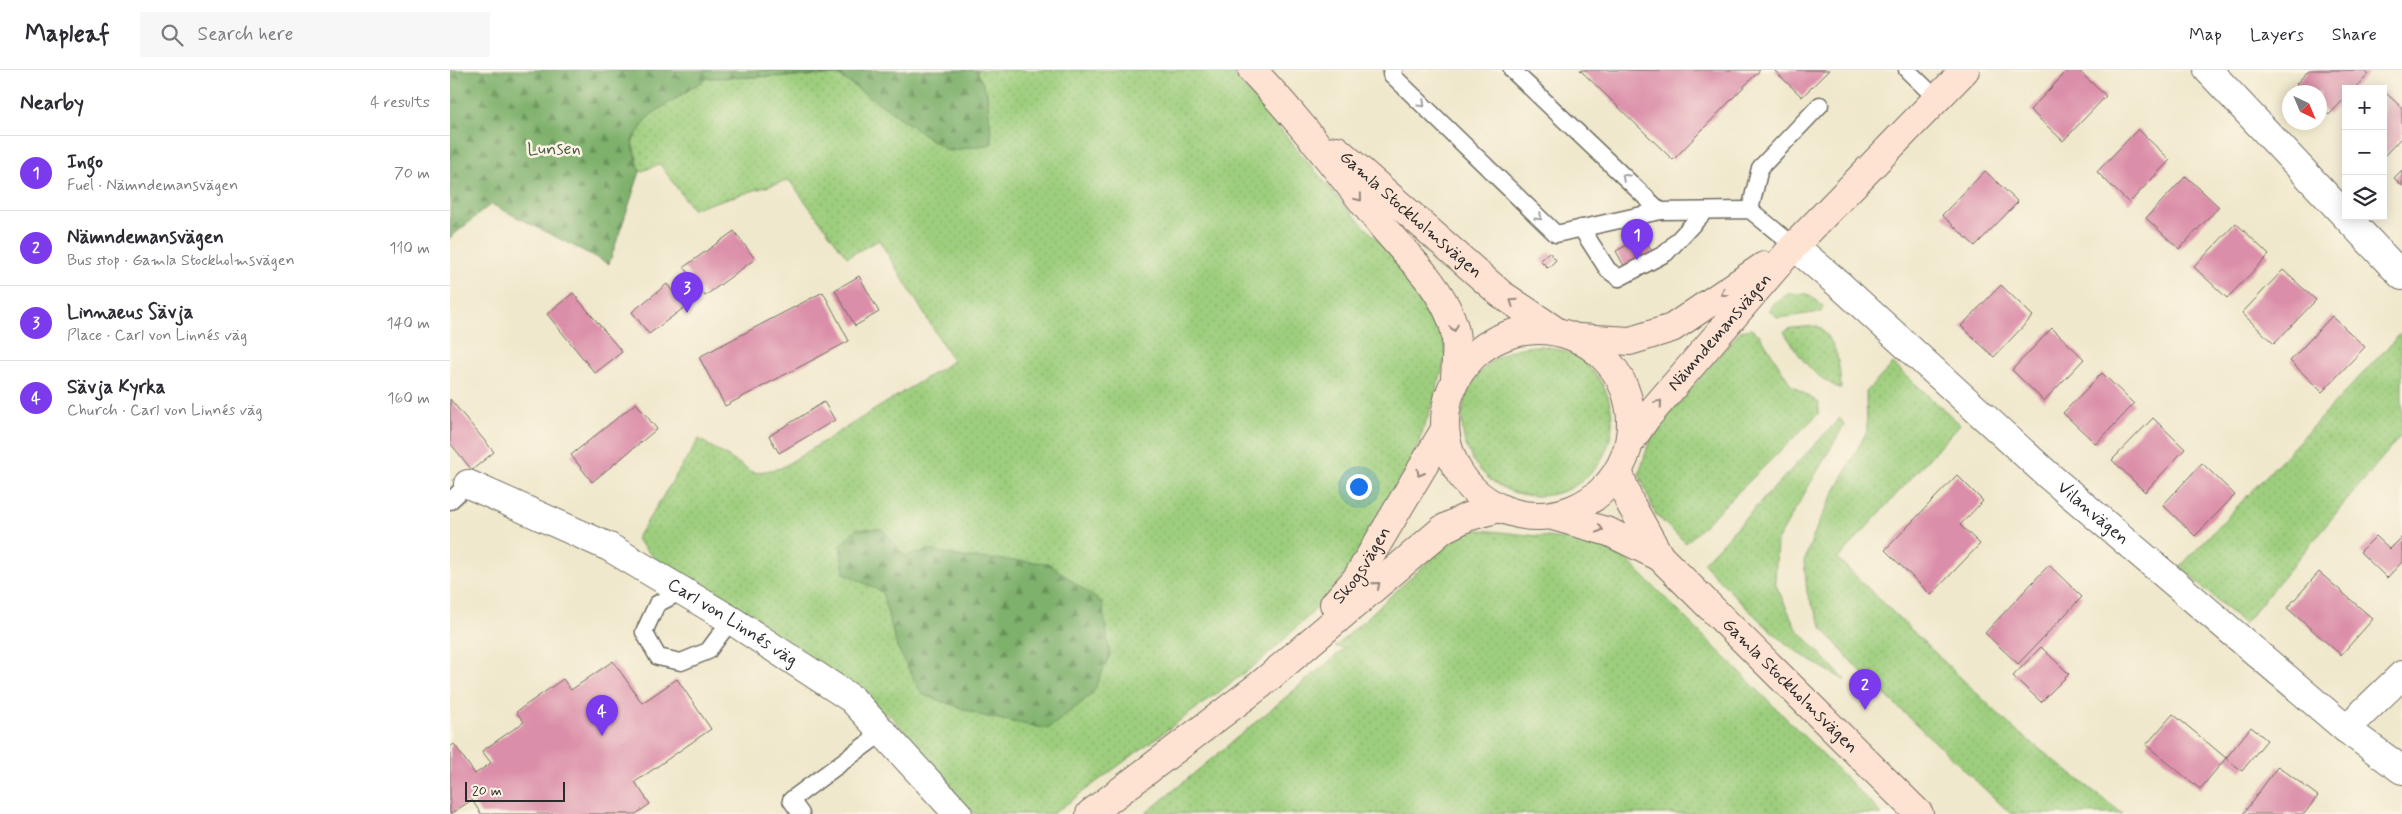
<!DOCTYPE html>
<html lang="en">
<head>
<meta charset="utf-8">
<style>
	:root { --surface:#fff; --page:#f7f7f7; --text:#2b2b33; --muted:#7c7c81; --line:#e1e1e2; --accent:#7c3aed }
	body { margin:0; font-family:Mynerve,sans-serif; background:var(--page); color:var(--text) }
	.controls { position:absolute; right:15px; top:15px; display:grid; overflow:hidden; border-radius:0px; box-shadow:0 2px 12px #0003 }
	.controls button { width:45px; height:45px; display:grid; place-items:center; padding:0; border:0; border-bottom:1px solid var(--line); background:var(--surface); color:var(--text); font:25px sans-serif }
	.compass { position:absolute; left:1832px; top:15px; width:45px; height:45px; border-radius:50%; background:var(--surface); box-shadow:0 2px 12px #0003; rotate:136deg }
	.scale { position:absolute; left:15px; bottom:12px; width:100px; box-sizing:border-box; padding-left:5px; border:2px solid #2b2b2b; border-top:0; font-size:14px; line-height:18px; white-space:nowrap; color:#2b2b2b; -webkit-text-stroke:4px #fcf5e5; paint-order:stroke }
	.you { position:absolute; left:908px; top:416px; width:18px; height:18px; margin:-12px; border:4px solid #fff; border-radius:50%; background:#1a73e8; box-shadow:0 0 0 8px #1a73e833 }
	.badge { display:grid; place-items:center; width:32px; height:32px; border-radius:50%; background:var(--accent); color:#fff; font-size:16px; font-weight:700 }
	.pin { position:absolute; translate:-50% -41px; filter:drop-shadow(0 1px 2px #0008) }
	.pin::after { content:''; position:absolute; top:26px; width:18px; height:15px; background:inherit; clip-path:polygon(0 0,100% 0,50% 100%) }
	.list { margin:0; padding:0; list-style:none }
	h2 { display:flex; justify-content:space-between; align-items:center; height:65px; margin:0; padding:0 20px; font-size:21px }
	h2 small { font-size:16px; font-weight:400; color:var(--muted) }
	.list li { display:grid; grid-template-columns:32px 1fr auto; gap:15px; align-items:center; box-sizing:border-box; height:75px; padding:0 20px; border-top:1px solid var(--line) }
	.list b { display:block; font-size:19px; white-space:nowrap }
	.list p { margin:0; font-size:16px; white-space:nowrap; color:var(--muted) }
	.list em { font-size:16px; font-style:normal; color:var(--muted) }
	.icon { flex:none; width:28px; height:28px; fill:none; stroke:currentColor; stroke-width:2; stroke-linecap:round; stroke-linejoin:round }
	.map { position:relative; flex:none; width:1952px; height:744px; overflow:hidden }
	header { display:flex; align-items:center; gap:30px; box-sizing:border-box; height:70px; padding:0 25px; background:var(--surface); border-bottom:1px solid var(--line) }
	header strong { font-size:24px }
	nav { display:flex; gap:28px; margin-inline-start:auto; font-size:18px }
	.search { width:350px; height:45px; background:var(--page); display:flex; align-items:center; gap:12px; box-sizing:border-box; padding:0 18px; border-radius:0px; color:var(--muted); font-size:19px }
	main { display:flex }
	aside { flex:1; background:var(--surface) }
	.map>svg:first-child { display:block }
	.grass { fill:url(#grass-dots); stroke:#647c54 }
	.forest { fill:url(#forest-firs); stroke:#546e4c }
	.building { fill:#db8ea9 }
	.lines { fill:none; stroke-linecap:round; stroke-linejoin:round }
	.lane-casing { stroke:#706d63; stroke-width:19 }
	.street-casing { stroke:#706d63; stroke-width:30 }
	.secondary-casing { stroke:#706d63; stroke-width:30 }
	.lane { stroke:#fff; stroke-width:16 }
	.street { stroke:#fff; stroke-width:28 }
	.secondary { stroke:#fee3d2; stroke-width:28 }
	.oneway { stroke:#a0a0a0 }
	.oneway2 { stroke:#94877e }
	.labels { text-anchor:middle; dominant-baseline:central; stroke-width:5; stroke-linejoin:round; paint-order:stroke }
	.park-label { font-size:18px; fill:#4d5c44; stroke:#fcf5e5 }
	.street-label { font-size:18px; fill:#2b2b2b; stroke:#fcf5e5 }
</style>
</head>
<body>
<header>
<strong>Mapleaf</strong>
<div class="search"><svg class="icon" aria-label="search" viewBox="0 0 24 24"><circle cx="10" cy="10" r="6"/><path d="M15 15l6 6"/></svg>Search here</div>
<nav><a>Map</a><a>Layers</a><a>Share</a></nav>
</header>
<main>
<aside>
<h2>Nearby<small>4 results</small></h2>
<ul class="list">
<li><span class="badge">1</span><div><b>Ingo</b><p>Fuel · Nämndemansvägen</p></div><em>70 m</em></li>
<li><span class="badge">2</span><div><b>Nämndemansvägen</b><p>Bus stop · Gamla Stockholmsvägen</p></div><em>110 m</em></li>
<li><span class="badge">3</span><div><b>Linnaeus Sävja</b><p>Place · Carl von Linnés väg</p></div><em>140 m</em></li>
<li><span class="badge">4</span><div><b>Sävja Kyrka</b><p>Church · Carl von Linnés väg</p></div><em>160 m</em></li>
</ul>
</aside>
<div class="map">
<svg width="1952" height="744" viewBox="0 0 1952 744">
	<defs>
		<pattern id="grass-dots" width="8" height="8" patternUnits="userSpaceOnUse" patternTransform="scale(1.25)"><rect width="8" height="8" fill="#9dce7d"/><path d="M2 2h.1M6 6h.1" fill="none" stroke="#87b16c" stroke-width="1.8" stroke-linecap="round"/></pattern>
		<pattern id="forest-firs" width="22" height="20" patternUnits="userSpaceOnUse" patternTransform="scale(1.25)"><rect width="22" height="20" fill="#7eb16c"/><path d="M5 1l3.5 6h-7zM16 11l3.5 6h-7z" fill="#679059"/></pattern>
	</defs>
	<rect width="100%" height="100%" fill="#fcf5e5"/>
	<filter id="ink" filterUnits="userSpaceOnUse"><feTurbulence type="fractalNoise" baseFrequency=".02" numOctaves="2"/><feDisplacementMap in="SourceGraphic" scale="10" xChannelSelector="R" yChannelSelector="G"/><feConvolveMatrix kernelMatrix="1 2 1 2 8 2 1 2 1" color-interpolation-filters="sRGB"/></filter>
	<filter id="wash" filterUnits="userSpaceOnUse"><feTurbulence type="fractalNoise" baseFrequency=".0096" numOctaves="4" result="noise"/><feDisplacementMap in="SourceGraphic" scale="20" xChannelSelector="R" yChannelSelector="G"/><feGaussianBlur stdDeviation="1.12" result="paint"/><feColorMatrix in="noise" values="0 0 0 0 0 0 0 0 0 0 0 0 0 0 0 0 0 1.4 0 .05"/><feComposite in="paint" operator="in"/></filter>
	<g filter="url(#wash)">
		<rect width="100%" height="100%" fill="#f0e8cc"/>
		<g class="grass">
			<path d="M526 0H780L895 136 966 210 993 257 996 286 983 332 954 413 910 486 867 538 812 590 603 744H524L440 645 402 629 234 520 186 469 249 369 304 403 331 398 503 291 429 170 397 187 339 110 242 139 210 94 190 102 182 72 198 46 257 8 388 5 498 81 537 23Z"/>
			<path d="M1338 224H1357L1373 236 1371 242 1328 248 1319 240 1324 233Z"/>
			<path d="M1368 256C1389 275 1389 293 1391 319 1361 305 1352 290 1334 262L1341 258Z"/>
			<path d="M1301 259 1310 265 1341 315 1369 333 1368 344 1236 473 1206 445 1189 404 1201 366 1290 261Z"/>
			<path d="M1952 262V364L1794 554 1730 497Z"/>
			<circle cx="1087" cy="351" r="75"/>
			<path d="M1443 294 1510 354 1388 489 1565 660 1673 744H1561L1408 599 1373 559 1357 523 1354 491 1368 454 1417 361 1416 322Z"/>
			<path d="M1390 348 1394 355 1327 471 1325 513 1346 558 1395 610C1373 598 1352 587 1333 571 1304 547 1279 520 1253 493Z"/>
			<path d="M1021 459 1116 469 1123 463 1175 488 1432 744H695L895 578 885 577 993 478Z"/>
		</g>
		<g class="forest">
			<path d="M0 0H526L537 23 542 74 498 81 388 5 257 8 199 46 182 72 190 102 159 194 41 134 0 168Z"/>
			<path d="M406 459H432L455 486 479 480 513 487 598 493 652 533 660 585 642 624 598 659 533 646 472 624 447 577 432 522 394 503 390 475Z"/>
		</g>
		<g id="blocks">
			<g class="building">
				<path d="M1130 0H1310L1223 90Z"/>
				<path d="M1324 0H1379L1352 27Z"/>
				<path d="M1618 0H1628L1656 26 1613 71 1580 40Z"/>
				<path d="M1859 0H1913L1918 4 1904 19H1896V27L1879 45 1870 36V22H1855L1846 14Z"/>
				<path d="M1934 21 1952 38V67L1933 87Z"/>
				<path d="M1688 59 1720 90 1679 133 1647 102Z"/>
				<path d="M1952 100V116L1944 108Z"/>
				<path d="M1535 101 1568 132 1525 176 1492 145Z"/>
				<path d="M1736 106 1769 137 1729 179 1696 148Z"/>
				<path d="M1786 153 1819 185 1777 228 1744 197Z"/>
				<path d="M284 161 305 189 255 226 234 197Z"/>
				<path d="M1194 166 1209 195 1181 209 1166 181Z"/>
				<path d="M1099 182 1106 190 1098 198 1090 190Z"/>
				<path d="M1833 200 1866 230 1824 274 1792 243Z"/>
				<path d="M409 206 429 242 405 256 385 220Z"/>
				<path d="M217 214 235 237 199 264 182 242Z"/>
				<path d="M1551 215 1583 246 1544 287 1511 256Z"/>
				<path d="M373 222 399 271 275 336 249 287Z"/>
				<path d="M123 223 172 282 145 303 97 244Z"/>
				<path d="M1882 246 1915 277 1872 322 1840 291Z"/>
				<path d="M1602 258 1634 289 1594 331 1562 300Z"/>
				<path d="M1652 303 1684 334 1646 374 1613 343Z"/>
				<path d="M0 329 44 382 22 400 0 373Z"/>
				<path d="M374 332 385 350 329 383 319 366Z"/>
				<path d="M186 333 207 359 142 412 121 385Z"/>
				<path d="M1703 348 1735 379 1695 422 1662 390Z"/>
				<path d="M1752 393 1785 425 1745 466 1713 435Z"/>
				<path d="M1507 405 1533 431 1510 455 1530 474 1481 525 1435 480Z"/>
				<path d="M1926 466 1940 479 1952 467V492L1937 508 1910 482Z"/>
				<path d="M1599 495 1632 527 1568 594 1535 563Z"/>
				<path d="M1869 502 1923 549 1891 585 1837 538Z"/>
				<path d="M1591 577 1619 604 1591 632 1563 606Z"/>
				<path d="M163 591 192 633 227 609 261 659 185 712 200 734 186 744H31L22 730 0 744V677L4 674 25 704 41 693 32 681 74 652 66 642 113 609 121 620Z"/>
				<path d="M1723 644 1776 688 1750 719 1696 675Z"/>
				<path d="M1801 657 1817 670 1792 701 1776 688Z"/>
				<path d="M1828 696 1868 726 1854 744H1793Z"/>
			</g>
		</g>
	</g>
	<g filter="url(#ink)">
		<use href="#blocks" fill-opacity="0" stroke="#706d63" stroke-width="1"/>
		<g class="lines">
			<g class="lane-casing">
				<g id="lane">
					<path d="M944 0 941 4 1106 164 1210 141 1300 140 1344 176"/>
					<path d="M1062 0 1210 141"/>
					<path d="M1457 0 1487 29"/>
					<path d="M1300 140 1310 98 1370 35"/>
					<path d="M1131 158 1158 200 1169 208 1216 183 1255 141"/>
					<path d="M0 431 18 414"/>
					<path d="M234 520 207 534 194 562 208 587 231 592 258 581 281 550"/>
					<path d="M351 744 341 730 433 662"/>
				</g>
			</g>
			<g class="street-casing">
				<g id="street">
					<path d="M1758 0 1952 206"/>
					<path id="s1" d="M1344 176 1391 216 1598 405 1896 659 1952 700"/>
					<path id="s2" d="M18 414 159 477 281 550 402 629 508 744"/>
					<path d="M1896 659 1952 605"/>
				</g>
			</g>
			<g class="secondary-casing">
				<g id="secondary">
					<path d="M802 0C849 49 890 104 933 157 957 186 987 212 1001 248 1009 267 1006 288 1005 308"/>
					<path id="s3" d="M887 80 1051 224 1103 259"/>
					<circle cx="1088" cy="353" r="93"/>
					<path d="M1129 268 1180 271 1222 258 1314 196"/>
					<path id="s4" d="M1180 372 1197 347 1344 176 1515 0"/>
					<path id="s5" d="M1168 401 1180 433 1210 487 1469 744"/>
					<path d="M1103 446 1159 462 1210 487"/>
					<path id="s6" d="M884 534 907 508 994 361"/>
					<path d="M640 744 810 615 993 459 1017 447 1049 438"/>
				</g>
			</g>
			<use href="#lane" class="lane"/>
			<use href="#street" class="street"/>
			<use href="#secondary" class="secondary"/>
		</g>
		<defs><path id="oneway-chevron" d="M-2-3.5L2.5 0L-2 3.5" fill="none" stroke-width="1.6" stroke-linecap="round" stroke-linejoin="round" transform="scale(1.25)"/></defs>
		<g class="oneway">
			<use href="#oneway-chevron" transform="translate(972 34) rotate(44)"/>
			<use href="#oneway-chevron" transform="translate(1175 107) rotate(-136)"/>
			<use href="#oneway-chevron" transform="translate(1089 147) rotate(44)"/>
		</g>
		<g class="oneway2">
			<use href="#oneway-chevron" transform="translate(909 128) rotate(51)"/>
			<use href="#oneway-chevron" transform="translate(1274 223) rotate(146)"/>
			<use href="#oneway-chevron" transform="translate(1063 232) rotate(-146)"/>
			<use href="#oneway-chevron" transform="translate(1004 258) rotate(78)"/>
			<use href="#oneway-chevron" transform="translate(1209 333) rotate(-50)"/>
			<use href="#oneway-chevron" transform="translate(970 403) rotate(120)"/>
			<use href="#oneway-chevron" transform="translate(1150 459) rotate(16)"/>
			<use href="#oneway-chevron" transform="translate(927 515) rotate(-40)"/>
		</g>
	</g>
	<g class="labels">
		<g class="park-label">
			<text x="104" y="79">Lunsen</text>
		</g>
		<g class="street-label">
			<text stroke="none"><textPath href="#s3" startOffset="98">Gamla Stockholmsvägen</textPath></text>
			<text stroke="none"><textPath href="#s4" startOffset="142">Nämndemansvägen</textPath></text>
			<text stroke="none"><textPath href="#s1" startOffset="401">Vilanvägen</textPath></text>
			<text stroke="none"><textPath href="#s6" startOffset="48">Skogsvägen</textPath></text>
			<text stroke="none"><textPath href="#s2" startOffset="299">Carl von Linnés väg</textPath></text>
			<text stroke="none"><textPath href="#s5" startOffset="279">Gamla Stockholmsvägen</textPath></text>
		</g>
	</g>
</svg>
<div class="controls">
<button>+</button>
<button>−</button>
<button><svg class="icon" aria-label="layers" viewBox="0 0 24 24"><path d="M12 4l9 5-9 5-9-5zM3 14l9 5 9-5"/></svg></button>
</div>
<svg class="compass" viewBox="-18 -18 36 36"><path d="M0-13l5 13h-10z" fill="#e53935"/><path d="M0 13l5-13h-10z" fill="#7c7c81"/></svg>
<div class="scale">20 m</div>
<div class="you"></div>
<div class="pin badge" style="left:1187px;top:190px">1</div>
<div class="pin badge" style="left:1415px;top:640px">2</div>
<div class="pin badge" style="left:237px;top:243px">3</div>
<div class="pin badge" style="left:152px;top:666px">4</div>
</div>
</main>
</body>
</html>
